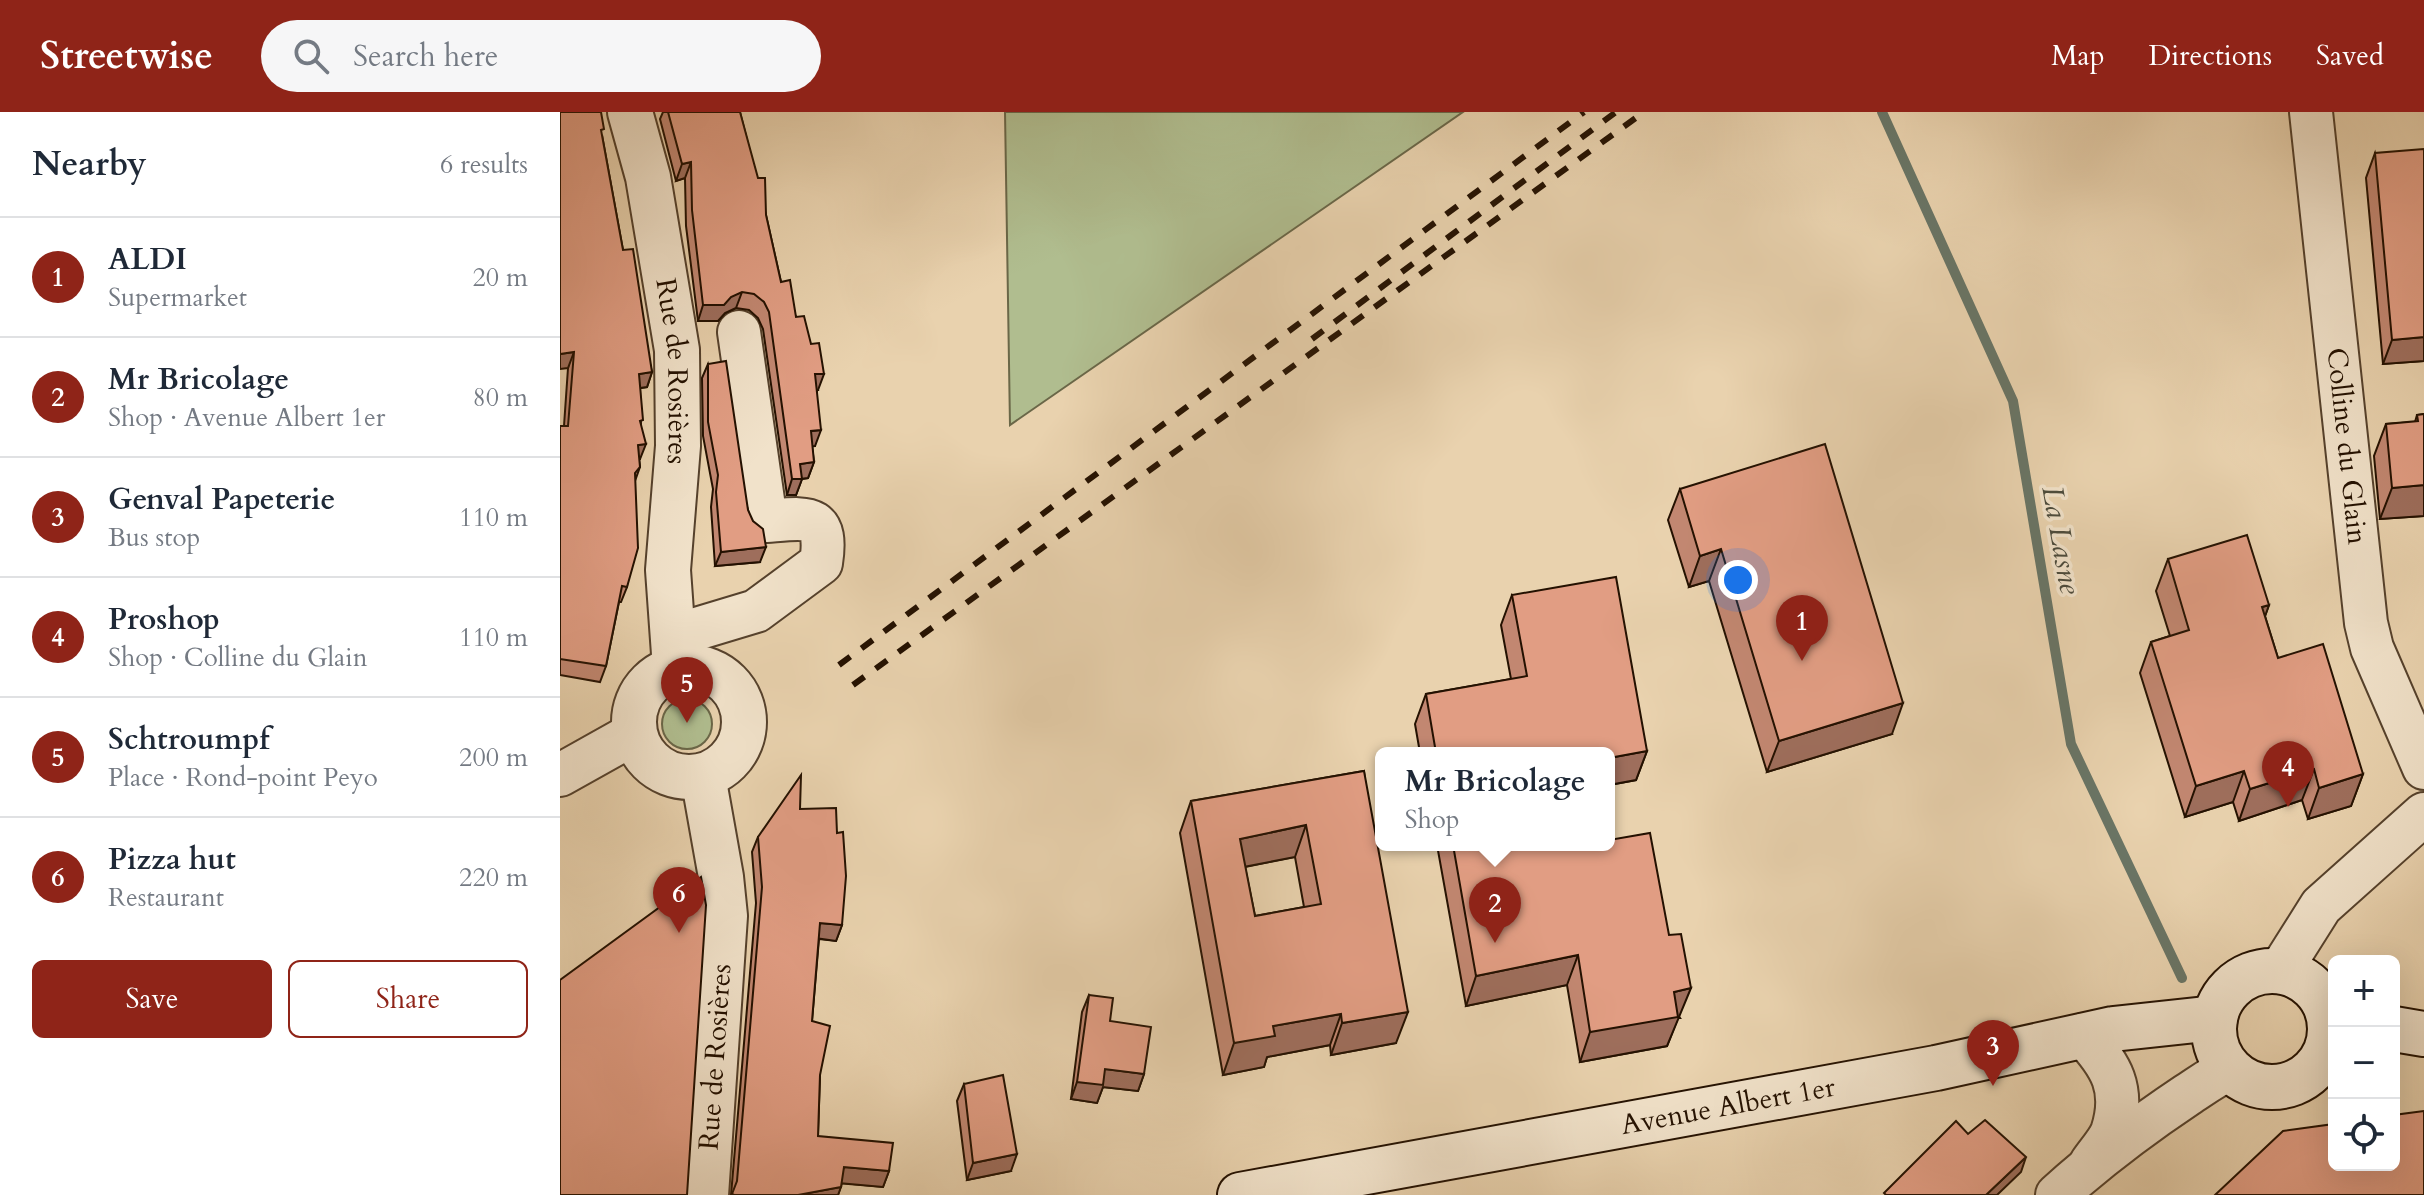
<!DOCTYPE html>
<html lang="en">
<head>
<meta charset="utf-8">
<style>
	:root { --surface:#fff; --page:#f6f6f7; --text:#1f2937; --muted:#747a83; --line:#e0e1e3; --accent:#8f2418 }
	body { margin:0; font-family:Cardo,serif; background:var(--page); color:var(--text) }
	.controls { position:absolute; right:24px; bottom:24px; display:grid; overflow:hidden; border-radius:12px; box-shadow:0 8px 32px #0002 }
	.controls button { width:72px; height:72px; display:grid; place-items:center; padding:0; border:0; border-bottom:2px solid var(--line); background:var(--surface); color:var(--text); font:40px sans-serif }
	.you { position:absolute; left:1178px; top:468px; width:28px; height:28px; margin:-20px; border:6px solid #fff; border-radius:50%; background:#1a73e8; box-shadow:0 0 0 12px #1a73e833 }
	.badge { display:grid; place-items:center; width:52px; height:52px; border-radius:50%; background:var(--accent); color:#fff; font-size:26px; font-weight:700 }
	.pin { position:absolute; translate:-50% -66px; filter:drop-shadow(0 2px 4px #0008) }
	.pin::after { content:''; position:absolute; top:42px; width:28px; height:24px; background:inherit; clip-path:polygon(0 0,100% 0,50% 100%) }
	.popup { position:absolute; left:815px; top:635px; width:240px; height:104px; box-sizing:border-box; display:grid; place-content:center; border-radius:12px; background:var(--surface); filter:drop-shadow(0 2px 6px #0005); font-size:26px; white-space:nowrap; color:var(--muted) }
	.popup b { font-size:30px; color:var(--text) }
	.popup::after { content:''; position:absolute; left:50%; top:100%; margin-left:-16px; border:16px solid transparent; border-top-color:var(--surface) }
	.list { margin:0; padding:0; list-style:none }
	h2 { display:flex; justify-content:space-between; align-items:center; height:104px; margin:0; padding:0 32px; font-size:34px }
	h2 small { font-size:26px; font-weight:400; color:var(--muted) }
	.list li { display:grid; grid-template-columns:52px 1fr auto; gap:24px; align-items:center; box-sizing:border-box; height:120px; padding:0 32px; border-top:2px solid var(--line) }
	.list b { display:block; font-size:30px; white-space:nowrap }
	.list p { margin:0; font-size:26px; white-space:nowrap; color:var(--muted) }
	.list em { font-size:26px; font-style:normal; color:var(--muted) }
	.actions { display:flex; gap:16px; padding:24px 32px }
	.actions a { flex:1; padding:18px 0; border:2px solid var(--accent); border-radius:12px; text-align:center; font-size:28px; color:var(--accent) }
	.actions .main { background:var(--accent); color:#fff }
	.icon { flex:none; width:44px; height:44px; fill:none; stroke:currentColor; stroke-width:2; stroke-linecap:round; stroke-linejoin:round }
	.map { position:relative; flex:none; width:1864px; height:1083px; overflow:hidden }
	header { display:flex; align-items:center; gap:48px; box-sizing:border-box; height:112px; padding:0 40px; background:var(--accent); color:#fff }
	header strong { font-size:38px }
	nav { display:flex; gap:44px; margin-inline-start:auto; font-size:28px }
	.search { width:560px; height:72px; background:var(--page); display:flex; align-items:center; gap:20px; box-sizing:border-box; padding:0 28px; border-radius:44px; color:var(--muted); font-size:30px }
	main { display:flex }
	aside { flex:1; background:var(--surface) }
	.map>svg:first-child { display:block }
	.green { fill:#b0bd8f; stroke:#6a6748; stroke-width:2 }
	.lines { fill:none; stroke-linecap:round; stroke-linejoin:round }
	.stream { stroke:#697566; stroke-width:10 }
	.minor-casing { stroke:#55412c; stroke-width:46 }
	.tertiary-casing { stroke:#55412c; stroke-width:48 }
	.secondary-casing { stroke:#241101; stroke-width:48 }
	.minor { stroke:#f1e2ca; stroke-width:42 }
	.tertiary { stroke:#f1e2ca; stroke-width:44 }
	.secondary { stroke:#f1e2ca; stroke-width:44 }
	.rail { stroke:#241101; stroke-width:6; stroke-dasharray:14 14; stroke-linecap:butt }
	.wall { fill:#c28771; stroke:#241101; stroke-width:2; fill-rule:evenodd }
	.shaded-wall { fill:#9e6e5c; stroke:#241101; stroke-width:2 }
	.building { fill:#e19d83; stroke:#241101; stroke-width:2; fill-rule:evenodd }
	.labels { text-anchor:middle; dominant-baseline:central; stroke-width:7; stroke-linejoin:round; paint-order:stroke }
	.street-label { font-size:28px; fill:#241101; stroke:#f1e2ca }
	.water-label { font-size:30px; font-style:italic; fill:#4c4b3c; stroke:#f1e2ca }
</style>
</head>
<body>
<header>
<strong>Streetwise</strong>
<div class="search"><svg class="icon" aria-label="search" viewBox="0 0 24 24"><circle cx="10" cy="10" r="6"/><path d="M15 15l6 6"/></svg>Search here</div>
<nav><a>Map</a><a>Directions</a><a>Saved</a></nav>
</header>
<main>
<aside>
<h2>Nearby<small>6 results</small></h2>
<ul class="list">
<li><span class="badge">1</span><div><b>ALDI</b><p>Supermarket</p></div><em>20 m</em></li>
<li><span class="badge">2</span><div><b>Mr Bricolage</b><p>Shop · Avenue Albert 1er</p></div><em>80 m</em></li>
<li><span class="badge">3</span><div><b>Genval Papeterie</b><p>Bus stop</p></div><em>110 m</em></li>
<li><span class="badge">4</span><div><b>Proshop</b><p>Shop · Colline du Glain</p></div><em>110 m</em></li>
<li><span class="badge">5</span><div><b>Schtroumpf</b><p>Place · Rond-point Peyo</p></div><em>200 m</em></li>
<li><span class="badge">6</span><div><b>Pizza hut</b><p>Restaurant</p></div><em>220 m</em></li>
</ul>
<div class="actions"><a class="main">Save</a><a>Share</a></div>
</aside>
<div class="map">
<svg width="1864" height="1083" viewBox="0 0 1864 1083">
	<rect width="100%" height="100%" fill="#e9d2ae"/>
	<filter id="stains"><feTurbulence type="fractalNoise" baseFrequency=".0025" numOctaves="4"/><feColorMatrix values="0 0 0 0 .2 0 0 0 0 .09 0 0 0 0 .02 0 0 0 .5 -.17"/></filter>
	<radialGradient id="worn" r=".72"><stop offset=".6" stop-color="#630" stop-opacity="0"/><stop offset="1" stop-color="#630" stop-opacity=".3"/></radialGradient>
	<g class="green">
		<path d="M445 0H903L450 313Z"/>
		<circle cx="127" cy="612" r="25"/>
	</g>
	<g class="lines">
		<path class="stream" d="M1322 0 1453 289 1511 632 1622 866"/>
		<g class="minor-casing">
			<g id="minor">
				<path id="s1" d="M1751 0 1806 511 1812 536 1864 656"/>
				<path d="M113 524 196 499 261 451C269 400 247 406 206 409L179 220"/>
				<path d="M0 663 75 621"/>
				<path d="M1720 859 1761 794 1864 702"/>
				<path d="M1523 923C1551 953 1566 977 1552 1020 1548 1030 1537 1042 1531 1051"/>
				<path d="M1497 1083C1537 1047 1582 1013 1627 983 1641 974 1654 964 1670 957"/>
			</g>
		</g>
		<g class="tertiary-casing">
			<g id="tertiary">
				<path id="s2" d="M70 0 88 65 117 238 118 334 108 458 115 556"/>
				<circle cx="129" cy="610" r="55"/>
				<path d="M143 664 161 765 165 804 146 1083"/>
			</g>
		</g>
		<g class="secondary-casing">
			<g id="secondary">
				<circle cx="1712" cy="917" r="58"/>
				<path d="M1834 917 1864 922"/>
				<path id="s3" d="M680 1083 1376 956 1553 917 1655 906"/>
			</g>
		</g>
		<use href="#minor" class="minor"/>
		<use href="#tertiary" class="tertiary"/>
		<use href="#secondary" class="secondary"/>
		<g class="rail">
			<path d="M752 227 1056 0"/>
			<path d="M279 553 1024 0"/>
			<path d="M293 573 1084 0"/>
		</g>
	</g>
	<g class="wall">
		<path d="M103 0H180L206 103 221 170 236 205 258 278H257L255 334H252L254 350 248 366 242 367 236 383H227L203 217 198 206 189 198 176 196 165 201 158 209H138L126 114 125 66 116 69 100 7Z"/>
		<path d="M42 23 63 138 92 260 87 275 80 276 81 314 80 347H79L80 355 75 369 67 475 61 490H59L46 554 40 570 0 563V314H4L8 256Z"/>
		<path d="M1815 41 1864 249 1823 252 1806 66Z"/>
		<path d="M148 252 188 398 200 450 155 454 151 395 153 377 143 324 142 266Z"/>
		<path d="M1864 302V404L1820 407 1814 344 1826 312 1855 310 1857 303Z"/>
		<path d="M1120 377 1332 622 1207 660 1149 469 1129 475 1108 408Z"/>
		<path d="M1608 447 1709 493 1705 504 1718 546 1803 662 1791 694 1748 707 1742 688 1679 709 1673 690 1625 705 1580 561 1591 530 1610 524 1596 479Z"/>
		<path d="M952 483 1087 639 1076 668 1049 673V641H860L855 612 866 582 951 567 941 513Z"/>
		<path d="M804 659 836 931 771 943 770 933 707 945 704 955 663 963 620 721 631 689ZM735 745 744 795 695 804 685 755Z"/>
		<path d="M240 697 277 721 282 813 276 829 259 827 252 909 260 963 258 1024 329 1059 323 1075 282 1071 278 1083H171L196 791 192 740 198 725Z"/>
		<path d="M877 733H997L998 737 1120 906H1118L1107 934 1020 950 1007 873 906 894Z"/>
		<path d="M529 883 550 909 584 962 578 979 543 975 537 991 511 987 522 900Z"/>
		<path d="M404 972 451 1059 407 1068 397 989Z"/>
	</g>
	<g class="shaded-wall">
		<path d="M131 50 125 66 116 69 122 52Z"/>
		<path d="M182 180 176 196 165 201 158 209H138L143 193Z"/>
		<path d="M1864 225V249L1823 252 1832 228Z"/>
		<path d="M14 240 8 256 0 257V242Z"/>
		<path d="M92 260 87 275 73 277 79 262Z"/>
		<path d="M255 262H264L258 278H249Z"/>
		<path d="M261 318 255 334 245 335 251 319Z"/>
		<path d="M86 332 80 347 72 348 78 333Z"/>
		<path d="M254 350 248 366 240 367H242L236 383H227L232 367 240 352Z"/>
		<path d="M1864 373V404L1820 407 1832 376Z"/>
		<path d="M206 435 200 450 155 454 161 440Z"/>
		<path d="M1161 437 1149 469 1129 475 1140 444Z"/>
		<path d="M1709 493 1698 524 1702 495Z"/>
		<path d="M1343 591 1332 622 1207 660 1219 629Z"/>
		<path d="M1087 639 1076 668 1049 673V646Z"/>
		<path d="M1754 657 1742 688 1679 709 1690 677Z"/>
		<path d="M1684 659 1673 690 1625 705 1636 674Z"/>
		<path d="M1803 662 1791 694 1748 707 1759 676Z"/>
		<path d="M746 713 735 745 668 758 680 727Z"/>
		<path d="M260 811 282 813 276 829 255 826Z"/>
		<path d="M1018 843 1007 873 906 894 916 864Z"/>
		<path d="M1131 876 1107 934 1020 950 1030 920 1114 880Z"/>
		<path d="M848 900 836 931 771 943 782 911Z"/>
		<path d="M781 902 770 933 707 945 704 955 663 963 674 931 713 914Z"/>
		<path d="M545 957 584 962 578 979 543 975 537 991 511 987 517 970Z"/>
		<path d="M457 1042 451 1059 407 1068 413 1051Z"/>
		<path d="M1466 1045 1461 1060 1437 1083H1426Z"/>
		<path d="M284 1055 329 1059 323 1075 278 1071Z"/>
		<path d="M281 1075 278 1083H238Z"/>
	</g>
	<g class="building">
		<path d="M0 0H41L44 17 41 18 63 138 73 137 92 260 79 262 83 308 80 309 86 332 78 333 80 355 75 361 78 436 67 475 62 474 46 554 0 547V314H8L14 240 0 242Z"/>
		<path d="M108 0H180L198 66H205L206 103 221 170 230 168 236 205 244 204 251 232 259 231 264 262H255L261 318 251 319 254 350 240 352 242 367H232L209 200 204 190 194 182 182 180 171 185 164 193H143L132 98 131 50 122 52Z"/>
		<path d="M1864 37V225L1832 228 1815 41Z"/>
		<path d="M166 249 188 398 193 409 203 417 206 435 161 440 156 380 158 363 148 310V252Z"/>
		<path d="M1864 302V373L1832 376 1826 312 1858 309 1857 303Z"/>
		<path d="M1265 332 1343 591 1219 629 1161 437 1140 444 1120 377Z"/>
		<path d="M1687 423 1709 493 1702 495 1718 546 1763 532 1803 662 1759 676 1754 657 1690 677 1684 659 1636 674 1591 530 1629 518 1608 447Z"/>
		<path d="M1056 465 1087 639 1049 646V641H876L866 582 967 564 952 483Z"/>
		<path d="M804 659 848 900 782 911 781 902 713 914 715 924 674 931 631 689ZM746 713 761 792 695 804 680 727Z"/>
		<path d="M241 663 240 697 276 696 277 721 283 720 286 764 282 813 260 811 252 909 270 914 260 963 258 1024 333 1031 329 1059 284 1055 281 1075 238 1083H174L172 1082 177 1069 202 775 198 725Z"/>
		<path d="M1090 721 1109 823 1121 822 1131 876 1114 880 1118 905 1030 920 1018 843 916 864 893 733H997L998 737 1019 733H1049V728Z"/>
		<path d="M141 765 146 793 127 1083H0V868Z"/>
		<path d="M529 883 553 886 550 909 591 915 584 962 545 957 543 973 517 970Z"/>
		<path d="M443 963 457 1042 413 1051 404 972Z"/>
		<path d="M1864 999V1083H1655L1723 1019 1774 1012V1053H1834V1003Z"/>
		<path d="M1425 1008 1466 1045 1426 1083H1326L1324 1081 1396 1009 1408 1022Z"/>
	</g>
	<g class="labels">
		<g class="street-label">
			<text stroke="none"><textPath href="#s2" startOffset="264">Rue de Rosières</textPath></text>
			<text stroke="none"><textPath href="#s1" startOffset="336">Colline du Glain</textPath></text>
			<text transform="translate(155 945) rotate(-86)">Rue de Rosières</text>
			<text stroke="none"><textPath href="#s3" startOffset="496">Avenue Albert 1er</textPath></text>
		</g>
		<g class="water-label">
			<text transform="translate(1501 428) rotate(80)">La Lasne</text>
		</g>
	</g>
	<rect width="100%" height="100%" filter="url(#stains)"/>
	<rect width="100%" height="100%" fill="url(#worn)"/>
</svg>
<div class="controls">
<button>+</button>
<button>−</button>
<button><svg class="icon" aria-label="locate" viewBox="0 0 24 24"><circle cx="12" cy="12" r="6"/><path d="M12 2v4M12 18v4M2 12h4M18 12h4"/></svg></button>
</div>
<div class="you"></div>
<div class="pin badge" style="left:1242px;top:549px">1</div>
<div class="pin badge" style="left:935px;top:831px">2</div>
<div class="popup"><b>Mr Bricolage</b>Shop</div>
<div class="pin badge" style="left:1433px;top:974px">3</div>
<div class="pin badge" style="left:1728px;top:695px">4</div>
<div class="pin badge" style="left:127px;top:611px">5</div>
<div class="pin badge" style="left:119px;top:821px">6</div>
</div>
</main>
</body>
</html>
